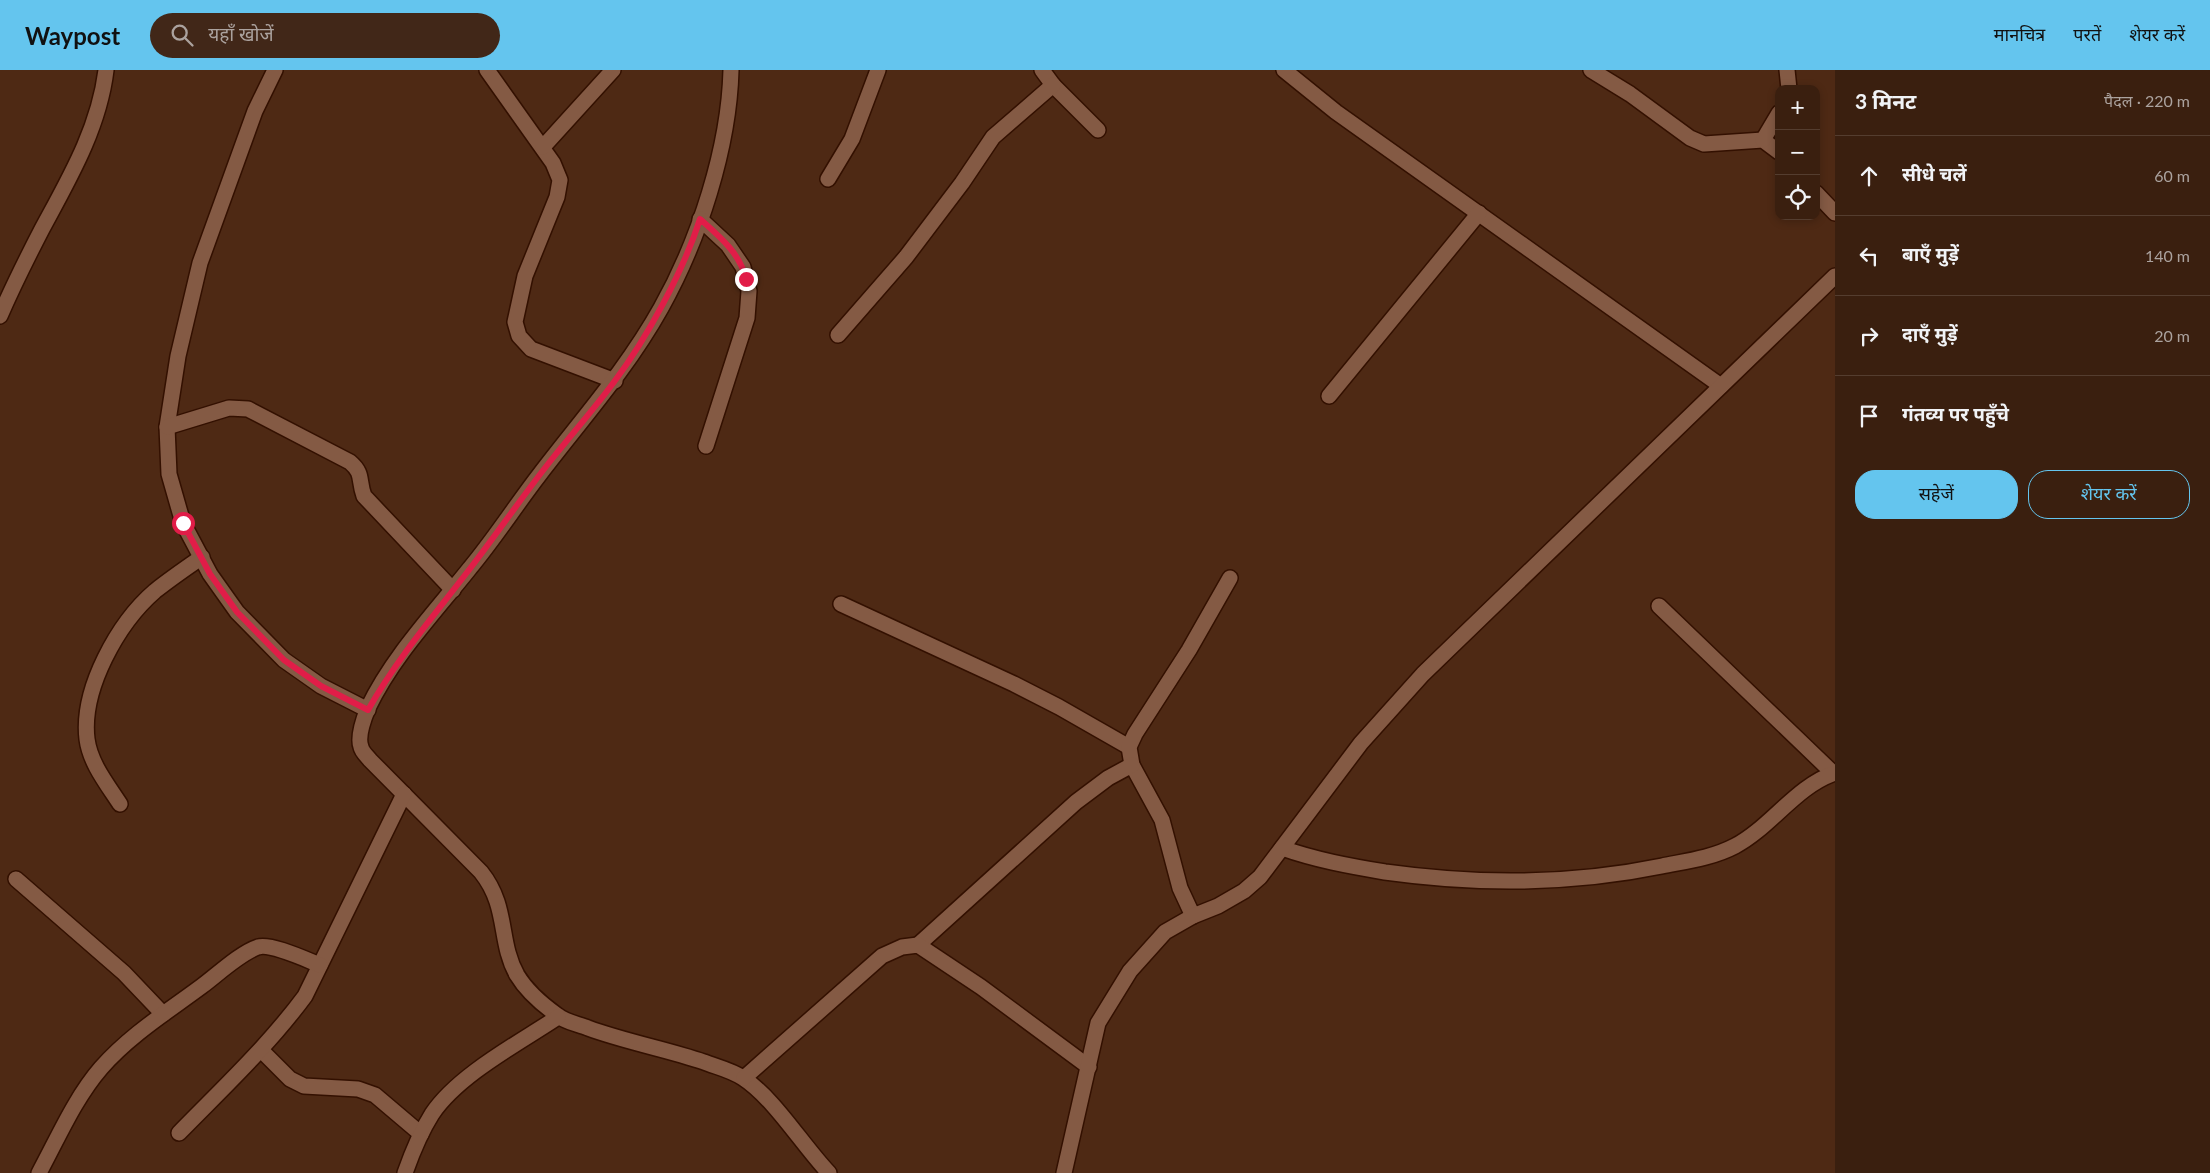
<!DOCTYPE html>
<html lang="hi">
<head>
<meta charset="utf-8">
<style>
	:root { --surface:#3a1f0f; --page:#412718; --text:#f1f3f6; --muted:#aba29e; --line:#543d2f; --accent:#64c5ee }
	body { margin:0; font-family:Lato,"Noto Sans Devanagari",sans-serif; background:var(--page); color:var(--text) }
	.controls { position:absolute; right:15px; top:15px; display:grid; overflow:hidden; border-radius:10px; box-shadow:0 2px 8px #0003 }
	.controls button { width:45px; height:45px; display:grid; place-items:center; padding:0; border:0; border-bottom:1px solid var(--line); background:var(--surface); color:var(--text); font:25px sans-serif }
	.stop { position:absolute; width:15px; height:15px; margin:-11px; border:4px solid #e11d48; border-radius:50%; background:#fff }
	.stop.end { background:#e11d48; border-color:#fff; box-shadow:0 1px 5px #0008 }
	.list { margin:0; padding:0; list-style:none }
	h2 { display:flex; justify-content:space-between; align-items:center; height:65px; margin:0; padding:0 20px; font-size:21px }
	h2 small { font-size:16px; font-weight:400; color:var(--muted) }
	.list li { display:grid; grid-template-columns:32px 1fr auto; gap:15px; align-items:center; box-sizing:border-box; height:80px; padding:0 20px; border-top:1px solid var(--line) }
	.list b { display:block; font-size:19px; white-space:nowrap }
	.list em { font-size:16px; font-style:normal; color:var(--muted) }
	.actions { display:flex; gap:10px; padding:15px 20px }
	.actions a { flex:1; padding:11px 0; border:1px solid var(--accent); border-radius:20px; text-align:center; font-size:18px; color:var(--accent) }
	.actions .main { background:var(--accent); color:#111 }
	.icon { flex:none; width:28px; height:28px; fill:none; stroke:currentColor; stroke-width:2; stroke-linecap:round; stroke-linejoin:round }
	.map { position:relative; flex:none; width:1835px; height:1103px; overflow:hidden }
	header { display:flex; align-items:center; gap:30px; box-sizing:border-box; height:70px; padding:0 25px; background:var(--accent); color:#111 }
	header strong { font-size:24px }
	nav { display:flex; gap:28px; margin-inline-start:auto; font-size:18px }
	.search { width:350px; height:45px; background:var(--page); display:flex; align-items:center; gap:12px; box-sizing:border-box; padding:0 18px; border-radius:28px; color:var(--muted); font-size:19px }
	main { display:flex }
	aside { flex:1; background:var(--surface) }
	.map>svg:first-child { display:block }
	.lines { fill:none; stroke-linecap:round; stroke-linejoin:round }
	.street-casing { stroke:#331000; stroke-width:18 }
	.street { stroke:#845a44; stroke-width:15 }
	.route { stroke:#e11d48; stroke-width:6 }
</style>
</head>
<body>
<header>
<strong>Waypost</strong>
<div class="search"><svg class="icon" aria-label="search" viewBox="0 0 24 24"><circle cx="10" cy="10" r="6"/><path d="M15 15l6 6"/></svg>यहाँ खोजें</div>
<nav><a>मानचित्र</a><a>परतें</a><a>शेयर करें</a></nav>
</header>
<main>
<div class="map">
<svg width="1835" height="1103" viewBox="0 0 1835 1103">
	<rect width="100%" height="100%" fill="#4e2914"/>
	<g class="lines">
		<g class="street-casing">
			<g id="street">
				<path d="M275 0 255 41 200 193 178 286 167 357 169 404 183 453 210 504 237 542 284 590 321 616 368 640"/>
				<path d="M487 0 553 93 560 110 557 127 525 206 515 252 519 266 531 279 615 311"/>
				<path d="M731 0C729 78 699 170 661 238 627 299 582 349 540 404 516 435 495 468 470 498 435 542 393 586 368 638 364 648 357 667 361 677 362 682 367 686 370 690L481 802C509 837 498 871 517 905 526 920 543 935 557 945 565 952 578 954 588 958 626 972 666 979 704 992 717 997 731 1000 743 1008 774 1028 803 1076 829 1103"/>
				<path d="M1042 0 1053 15 1098 60"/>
				<path d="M1284 0 1336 42 1721 316"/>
				<path d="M1591 0 1630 24 1690 68 1704 74 1763 70 1779 82"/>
				<path d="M1787 0 1789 19"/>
				<path d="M1763 70 1779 43"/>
				<path d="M543 77 613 0"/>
				<path d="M828 109 852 69 878 0"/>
				<path d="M1816 123 1835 143"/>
				<path d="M700 149 728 175 743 197 749 221 747 248 706 376"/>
				<path d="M0 246C13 216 27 188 42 159 69 109 99 58 106 0"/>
				<path d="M838 265 906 187 962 113 993 67 1053 15"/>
				<path d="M1329 326 1479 143"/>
				<path d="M167 357 229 338 248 339 350 392C364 404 358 410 364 426L453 520"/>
				<path d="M841 534 1014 614 1059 637 1129 677"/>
				<path d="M1659 536 1833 703"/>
				<path d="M120 734C107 714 90 693 87 669 81 619 118 553 155 521 170 509 186 498 202 487"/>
				<path d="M1282 778C1316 790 1349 796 1385 802 1478 815 1570 815 1662 796 1687 791 1712 788 1735 776 1771 757 1796 716 1835 703"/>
				<path d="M16 809 124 903 163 944"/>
				<path d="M1193 846 1180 818 1162 750 1132 695 1129 677 1135 664 1189 580 1230 508"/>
				<path d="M918 875 1076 732 1108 708 1132 695"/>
				<path d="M261 980 290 1009 304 1016 358 1019 375 1025 421 1064"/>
				<path d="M744 1008 882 886 902 877 918 875 981 917 1089 997"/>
				<path d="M179 1063C222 1019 268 976 305 926L404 724"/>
				<path d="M39 1103C58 1068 75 1028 101 998 130 965 167 942 202 916 217 905 240 883 258 877 271 873 307 890 320 895"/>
				<path d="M405 1103C412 1083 420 1063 432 1044 458 1005 519 973 558 947"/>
				<path d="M1064 1103 1098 953 1130 901 1165 862 1193 846 1218 836 1244 821 1260 807 1361 673 1423 604 1835 206"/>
			</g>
		</g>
		<use href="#street" class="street"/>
	</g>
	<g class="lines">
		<path class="route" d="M183 453 210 504 237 542 284 590 321 616 368 640C398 587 436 543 472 496 499 461 524 424 552 389 572 364 594 339 614 312 647 268 683 202 700 149 719 166 740 183 746 209"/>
	</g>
</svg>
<div class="controls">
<button>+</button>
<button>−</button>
<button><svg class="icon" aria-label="locate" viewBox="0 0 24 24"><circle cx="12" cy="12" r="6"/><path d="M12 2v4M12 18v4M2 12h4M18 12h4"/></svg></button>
</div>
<div class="stop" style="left:183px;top:453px"></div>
<div class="stop end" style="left:746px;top:209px"></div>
</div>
<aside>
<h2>3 मिनट<small>पैदल · 220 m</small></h2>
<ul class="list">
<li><svg class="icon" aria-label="ahead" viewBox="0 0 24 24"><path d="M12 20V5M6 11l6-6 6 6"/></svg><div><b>सीधे चलें</b></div><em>60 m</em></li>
<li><svg class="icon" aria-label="left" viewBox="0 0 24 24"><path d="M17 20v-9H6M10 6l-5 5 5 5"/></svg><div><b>बाएँ मुड़ें</b></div><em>140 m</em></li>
<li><svg class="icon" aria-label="right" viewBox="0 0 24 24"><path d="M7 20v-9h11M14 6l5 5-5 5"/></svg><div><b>दाएँ मुड़ें</b></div><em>20 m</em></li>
<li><svg class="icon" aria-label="arrive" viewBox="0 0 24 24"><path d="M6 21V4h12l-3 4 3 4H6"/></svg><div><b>गंतव्य पर पहुँचे</b></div></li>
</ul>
<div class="actions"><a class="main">सहेजें</a><a>शेयर करें</a></div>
</aside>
</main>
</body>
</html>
